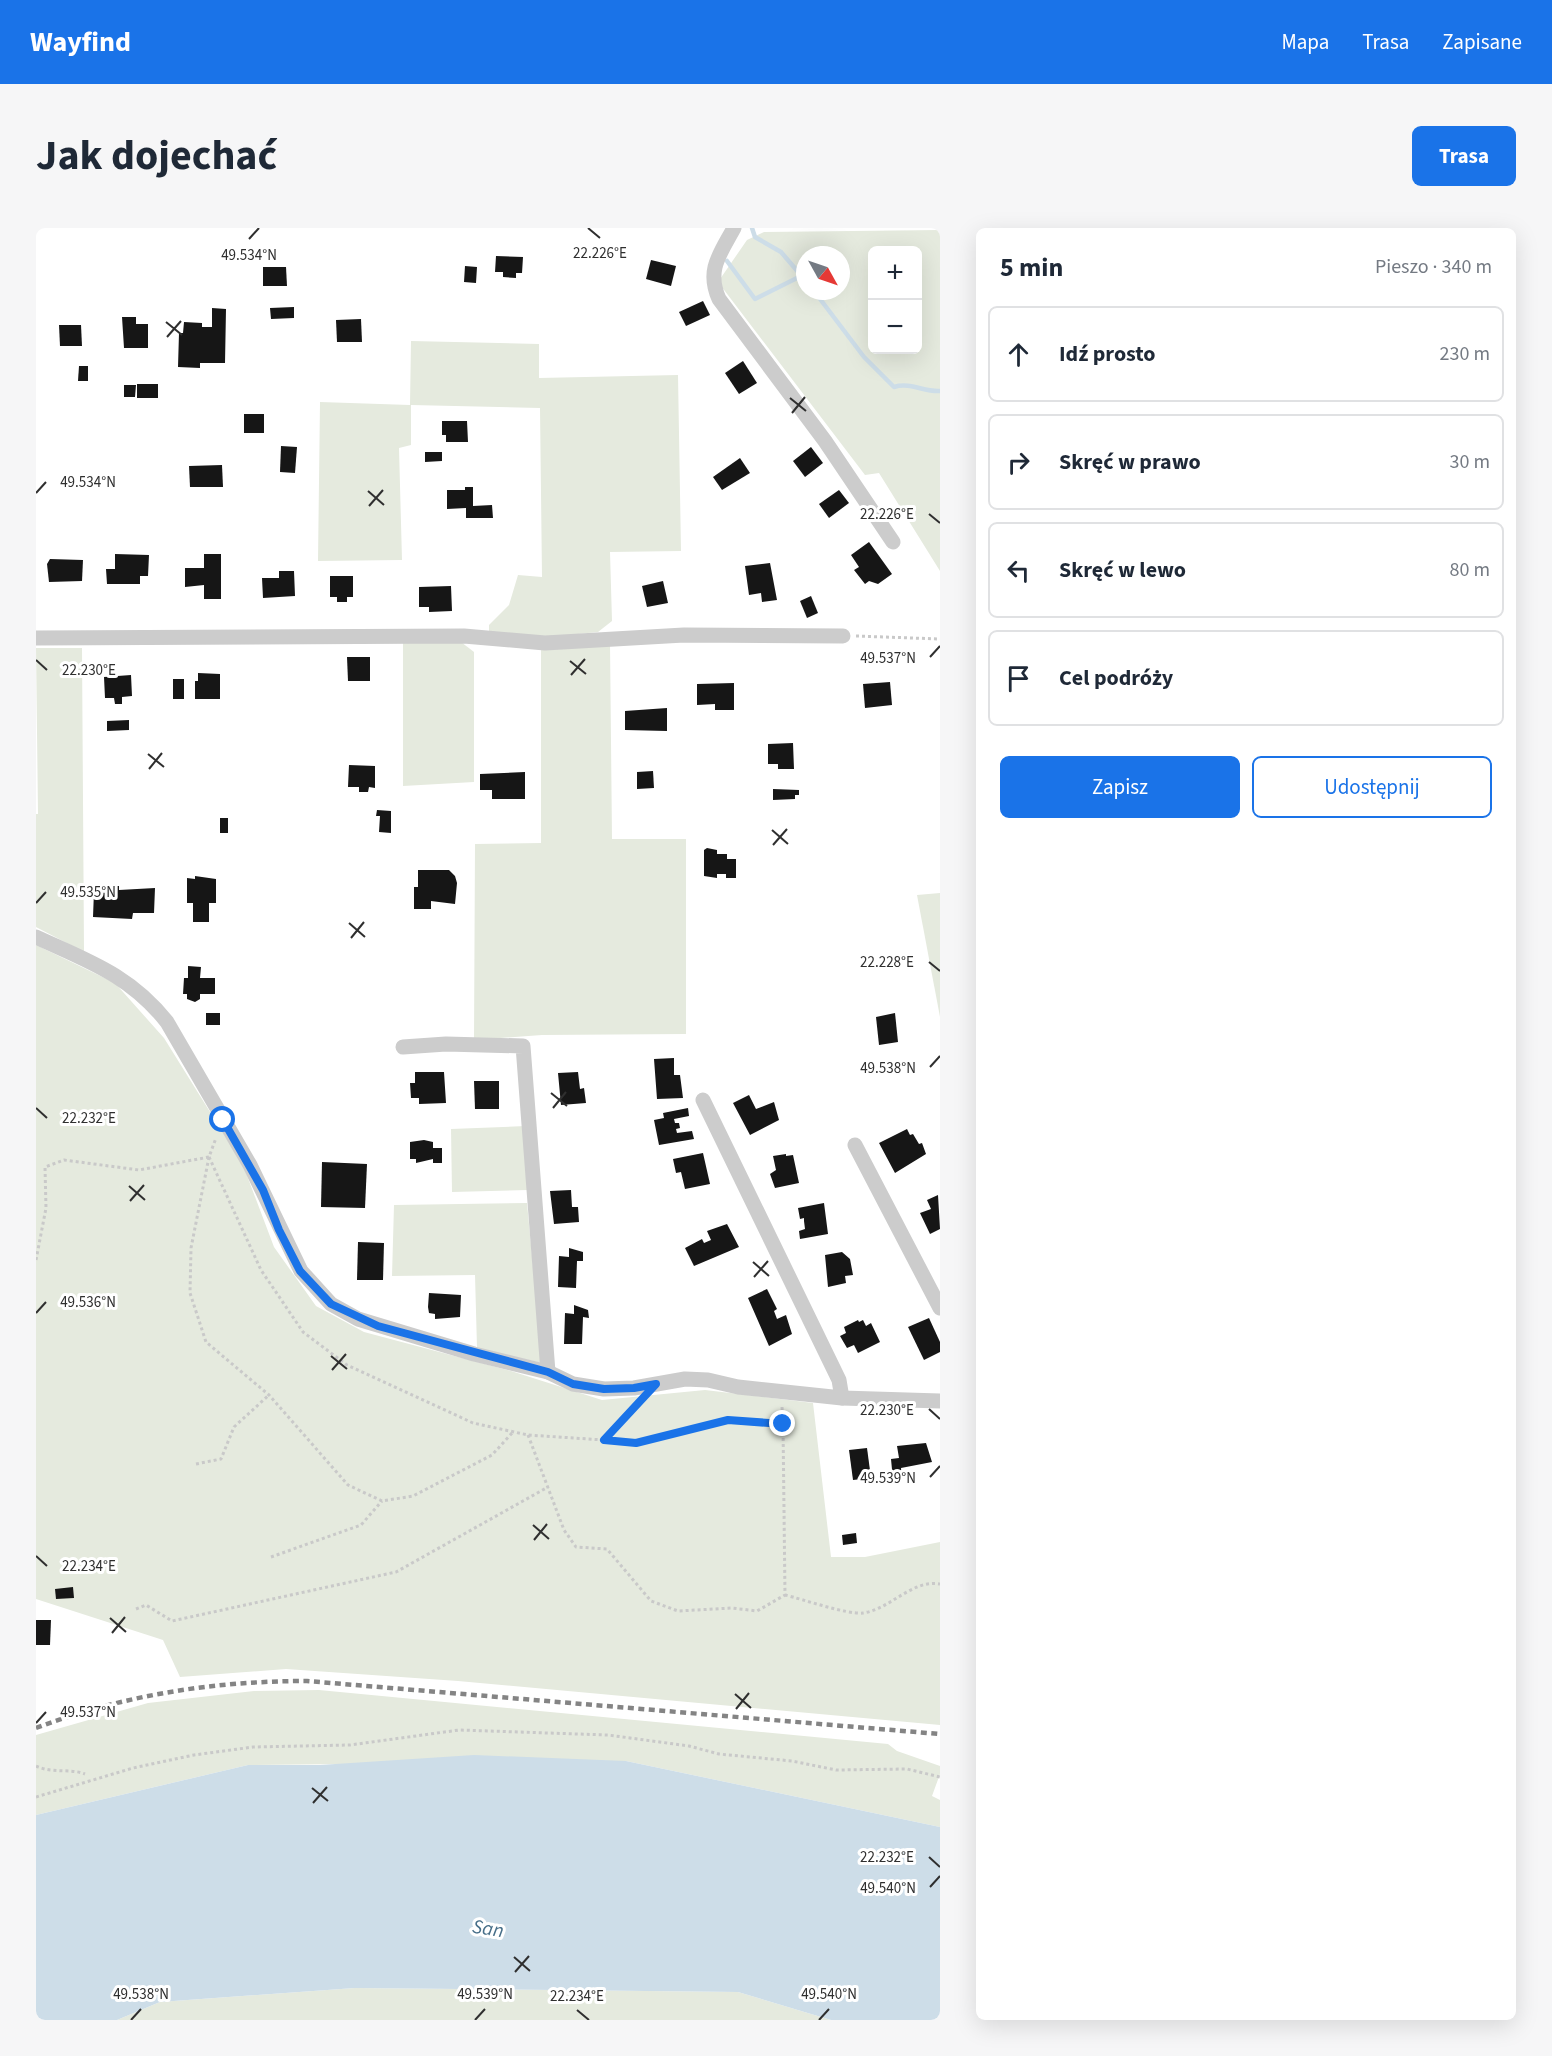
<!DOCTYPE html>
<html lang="pl">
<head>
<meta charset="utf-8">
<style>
	:root { --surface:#fff; --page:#f6f6f7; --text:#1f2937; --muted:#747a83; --line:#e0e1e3; --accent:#1a73e8 }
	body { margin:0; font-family:"Source Sans 3",sans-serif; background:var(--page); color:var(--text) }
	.controls { position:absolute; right:18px; top:18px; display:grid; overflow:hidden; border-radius:9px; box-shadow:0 6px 24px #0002 }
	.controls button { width:54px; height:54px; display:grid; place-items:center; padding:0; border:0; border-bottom:2px solid var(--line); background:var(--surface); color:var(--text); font:30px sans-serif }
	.compass { position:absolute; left:760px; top:18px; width:54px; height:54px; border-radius:50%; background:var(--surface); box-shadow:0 6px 24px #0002; rotate:130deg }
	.stop { position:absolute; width:18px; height:18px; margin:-14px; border:4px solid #1a73e8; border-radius:50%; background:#fff }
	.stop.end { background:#1a73e8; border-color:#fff; box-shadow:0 2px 6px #0008 }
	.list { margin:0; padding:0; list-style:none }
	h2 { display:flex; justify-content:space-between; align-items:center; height:78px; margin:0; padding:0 24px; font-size:26px }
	h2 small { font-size:20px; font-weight:400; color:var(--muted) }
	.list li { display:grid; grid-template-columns:39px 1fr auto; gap:18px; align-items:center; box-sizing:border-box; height:96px; margin:0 12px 12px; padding:0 12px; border:2px solid var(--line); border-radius:9px }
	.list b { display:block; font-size:22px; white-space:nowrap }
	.list em { font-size:20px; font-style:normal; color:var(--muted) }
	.actions { display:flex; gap:12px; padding:18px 24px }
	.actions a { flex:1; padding:14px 0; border:2px solid var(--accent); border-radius:9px; text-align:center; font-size:21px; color:var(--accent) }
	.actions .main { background:var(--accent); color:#fff }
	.icon { flex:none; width:33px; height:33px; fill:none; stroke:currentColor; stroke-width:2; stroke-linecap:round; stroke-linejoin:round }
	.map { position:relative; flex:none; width:904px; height:1792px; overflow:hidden; border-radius:9px }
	header { display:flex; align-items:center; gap:36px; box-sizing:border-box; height:84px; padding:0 30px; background:var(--accent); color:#fff }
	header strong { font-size:28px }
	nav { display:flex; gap:33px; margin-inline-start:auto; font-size:21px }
	.intro { display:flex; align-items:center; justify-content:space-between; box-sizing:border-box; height:144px; padding:0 36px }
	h1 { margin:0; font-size:42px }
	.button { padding:15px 27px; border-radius:9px; background:var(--accent); color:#fff; font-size:21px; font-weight:700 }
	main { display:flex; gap:36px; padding:0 36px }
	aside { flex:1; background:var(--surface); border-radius:9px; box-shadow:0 6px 24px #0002 }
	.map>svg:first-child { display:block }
	.green { fill:#e5eade; fill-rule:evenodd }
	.water { fill:#cddde8 }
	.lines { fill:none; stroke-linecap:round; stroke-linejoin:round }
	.stream { stroke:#cddde8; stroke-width:4.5 }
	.building { fill:#161616 }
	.path { stroke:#c9c9c9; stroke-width:3; stroke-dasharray:3 3; stroke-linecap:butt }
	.minor { stroke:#ccc; stroke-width:15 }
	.rail { stroke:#848484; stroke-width:4.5; stroke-dasharray:6 4.5; stroke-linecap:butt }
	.route { stroke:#1a73e8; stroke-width:8 }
	.ticks { fill:none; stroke:#2f2f2f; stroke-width:2 }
	.labels { text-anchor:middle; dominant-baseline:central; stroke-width:6; stroke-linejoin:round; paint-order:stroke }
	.water-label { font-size:20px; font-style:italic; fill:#466e88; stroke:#fff }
	.ticks-label { font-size:15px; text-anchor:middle; fill:#2f2f2f; stroke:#fff; stroke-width:6; stroke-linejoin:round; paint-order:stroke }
</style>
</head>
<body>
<header>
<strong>Wayfind</strong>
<nav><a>Mapa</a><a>Trasa</a><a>Zapisane</a></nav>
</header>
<div class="intro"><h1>Jak dojechać</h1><a class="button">Trasa</a></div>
<main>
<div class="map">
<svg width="904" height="1792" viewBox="0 0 904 1792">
	<rect width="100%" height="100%" fill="#fff"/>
	<g class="green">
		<path d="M904 2V343L843 245 829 247 682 54 711 12 728 4ZM837 22H882V122H837ZM769 27H805V63H769Z"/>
		<path d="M375 113 503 116V150L642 147 645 323 574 324 576 393 562 404 512 409 453 404V397L473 377 482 347 506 349 504 180 375 177V217L363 220 366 332 282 333 284 174 374 177Z"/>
		<path d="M425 414 438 424V554L367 558V415Z"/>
		<path d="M574 415 576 611H650V806L506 807 438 812 439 616 505 615V419Z"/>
		<path d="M0 420H46L48 724 0 699V586H2Z"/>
		<path d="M904 665V789L881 667Z"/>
		<path d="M0 717 79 755 128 810 207 937 238 1019 280 1078 328 1104 475 1143 566 1172 669 1162 777 1175 795 1329H829L904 1314V1497L422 1453 250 1441 144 1449 127 1412 0 1371Z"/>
		<path d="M490 898 492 962 416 964 415 901Z"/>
		<path d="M491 975 506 1135 441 1120 439 1047 356 1048 358 977Z"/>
		<path d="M283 1462 852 1516 861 1523 904 1538V1546L896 1568 904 1572V1599L590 1533 212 1537 0 1587V1507L112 1475 218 1463Z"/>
		<path d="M319 1760 702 1764 795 1792H81L124 1774Z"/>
	</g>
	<path class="water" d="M438 1527 590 1533 904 1599V1792H795L702 1764 319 1760 124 1774 81 1792H0V1587L212 1537H284Z"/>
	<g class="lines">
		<g class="stream">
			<path d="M716 0 719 9 745 24 769 52"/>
			<path d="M691 33 719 71 765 48"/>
			<path d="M778 63 828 129 858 159C875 154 887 164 904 163"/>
		</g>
	</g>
	<g class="building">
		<path d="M460 28 487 29 486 45H480V50L467 49V44H459Z"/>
		<path d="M615 32 640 38 635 58 610 51Z"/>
		<path d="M429 38 441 39 440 55 428 54Z"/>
		<path d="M227 39H250L251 58H227Z"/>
		<path d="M667 73 674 87 650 98 643 84Z"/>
		<path d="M258 79V90L235 91 234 80Z"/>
		<path d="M176 80 190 81 189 135H164V140L142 139 143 105H147L148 94 166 95V99H176Z"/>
		<path d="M86 89H100V96H112V120H88Z"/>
		<path d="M325 91 326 114H301L300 92Z"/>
		<path d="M23 97H45L46 118H24Z"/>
		<path d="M707 133 721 155 703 166 689 145Z"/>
		<path d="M43 138H52V153H42Z"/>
		<rect x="101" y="156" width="21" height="14"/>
		<path d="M88 157H100L99 169H88Z"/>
		<rect x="208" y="186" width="20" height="19"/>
		<path d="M406 193H431L432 214H410V207H406Z"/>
		<path d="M245 218 261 219 259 245 244 244Z"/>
		<path d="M775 219 787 235 769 249 757 233Z"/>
		<path d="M389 224H406V233L389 234Z"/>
		<path d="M704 230 714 245 686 262 677 249Z"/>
		<path d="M186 237 187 259H154L153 238Z"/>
		<path d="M429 259H437V278L456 277 457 290H430V280L411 281V262H429Z"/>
		<path d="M803 262 813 275 793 290 783 276Z"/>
		<path d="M833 314 856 346 842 356 833 353 829 356 818 342 823 339 815 327Z"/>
		<path d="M79 326 113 327 112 348H104V356H71L70 341H79Z"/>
		<path d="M168 326H185V371H168V357L149 359V340H168Z"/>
		<path d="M14 331 47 332 46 353 13 354 11 336Z"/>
		<path d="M734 335 741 372 726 374 725 365 713 367 709 338Z"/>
		<path d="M243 343H258L259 368 227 370 226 350H243Z"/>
		<path d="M294 348H317V369H311V374H301V369H294Z"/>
		<path d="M627 353 632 375 611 379 606 358Z"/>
		<path d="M415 358 416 383 393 384V379H383V359Z"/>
		<path d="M775 368 782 385 771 390 764 373Z"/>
		<path d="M311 429H334V453H312Z"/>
		<path d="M162 445 184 446V471H159V453H162Z"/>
		<path d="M95 447 96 468 86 469V476H79L78 470H69L68 449Z"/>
		<rect x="137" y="451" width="11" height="20"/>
		<path d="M854 454 856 477 829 480 827 456Z"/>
		<path d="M698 455V482H679V476L661 477V456Z"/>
		<path d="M631 480V503L589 502V483Z"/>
		<path d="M93 492V502L71 503V493Z"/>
		<path d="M757 515 758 541H742V536H732V516Z"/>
		<path d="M313 537 339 538V560L333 559 332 564H323V559H312Z"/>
		<path d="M617 543 618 560 601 561V544Z"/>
		<path d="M489 544V571H456V562H444V546Z"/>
		<path d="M737 561 763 562V567H759V571L737 572Z"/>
		<path d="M341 582 355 583V605L343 604 344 588H340Z"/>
		<rect x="184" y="590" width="8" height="15"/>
		<path d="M671 620 681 622V626H691V631H700V650H690V646H681V650L668 648V622Z"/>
		<path d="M382 642H413L419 648 421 655 419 676 395 673V681H378V659H382Z"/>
		<path d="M159 648 180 651V675H173V694H157V675H151V650L159 651Z"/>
		<path d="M71 658H83V662L119 660 118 685H97L96 691 57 689 58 663 71 664Z"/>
		<path d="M152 738 165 739 164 750H179V766H164V771L159 774 151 771V766H147L148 750H152Z"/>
		<rect x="170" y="785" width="14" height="12"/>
		<path d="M859 785 862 814 843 817 840 789Z"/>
		<path d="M638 830V847H644L647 870 621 871 618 831Z"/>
		<path d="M379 844H408L410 875 383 876V870H375L374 855H379Z"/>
		<path d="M542 844 544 861 548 860 550 875 525 877 522 845Z"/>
		<path d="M438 853H463V881H439Z"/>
		<path d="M713 867 720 881 738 874 743 892 714 907 697 875Z"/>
		<path d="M652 880 653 888 638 891 639 895H643L644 900 640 901 641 905 656 903 658 911 623 917 618 892 628 890 627 885Z"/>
		<path d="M871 901 874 907 877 906 883 916 886 915 890 926 859 945 843 915Z"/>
		<path d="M388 912 397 914V920H406V935H397V931L380 935V931H374V914Z"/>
		<path d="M667 925 674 956 649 961 645 944 640 945 637 931Z"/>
		<path d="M750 926V928L757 927 763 955 739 960 734 946 740 942 737 928Z"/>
		<path d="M286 934 331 936 329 980 285 979Z"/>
		<path d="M535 962 536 979H542L543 994 518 996 514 963Z"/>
		<path d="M902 967 904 1001 894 1006 884 985 895 981 891 972Z"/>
		<path d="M788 975 792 1006 764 1011 763 1003 769 1001 768 993V990L764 991 762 980Z"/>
		<path d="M691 996 703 1019 658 1038 649 1020 666 1011 668 1015 675 1012 671 1003Z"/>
		<path d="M322 1014 348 1015 347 1052H321Z"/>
		<path d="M533 1020 547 1024V1033H541L540 1060 522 1059 523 1028 533 1029Z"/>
		<path d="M806 1024 814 1031 817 1047 809 1048 810 1055 792 1059 789 1027Z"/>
		<path d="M731 1061 741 1081 738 1083 741 1091 750 1087 756 1106 733 1118 712 1070Z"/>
		<path d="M393 1065 425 1067 424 1089 399 1091V1086L393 1085 392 1079Z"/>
		<path d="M538 1077 552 1082 553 1090 547 1089 546 1116H528L529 1085 538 1086Z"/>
		<path d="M893 1090 904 1114V1124L888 1132 872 1099Z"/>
		<path d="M822 1092 823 1094 827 1092 830 1098 835 1095 844 1114 822 1125 818 1117 811 1120 804 1108 810 1105 808 1099Z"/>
		<path d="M890 1215 896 1234 865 1240 866 1250 857 1252 855 1231 863 1230 861 1218Z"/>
		<path d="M831 1220 835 1250 817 1252 813 1222Z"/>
		<path d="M820 1305 821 1315 807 1317 806 1307Z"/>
		<path d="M37 1359 38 1370 20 1371 19 1361Z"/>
		<path d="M0 1392H15L14 1417H0Z"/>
	</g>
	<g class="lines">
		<g class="path">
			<path d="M820 408 904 411"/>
			<path d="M173 929 225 1042 267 1104 311 1137 437 1195 492 1207 568 1212 602 1175"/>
			<path d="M173 929 155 1020 154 1065 170 1114 233 1167 312 1257 346 1273 377 1268 456 1227 477 1204"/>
			<path d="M0 1032 10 980 9 939 28 932 103 942 173 929 180 910"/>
			<path d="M746 1179 747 1196"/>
			<path d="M492 1207 528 1302 540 1319 571 1321 615 1373 642 1383 696 1380 721 1383 749 1367 747 1196 692 1192 600 1215 568 1212"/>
			<path d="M160 1236 185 1231 198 1199 233 1167"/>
			<path d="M235 1329 325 1297 346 1273"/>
			<path d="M749 1367C766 1371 812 1387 827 1385 855 1381 876 1351 904 1356"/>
			<path d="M100 1381 110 1377 136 1393 360 1344 512 1259"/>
			<path d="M0 1538C17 1546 34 1540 49 1546"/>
			<path d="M0 1569 97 1540 158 1527 217 1519 314 1517 423 1502 572 1507 653 1518 683 1526 756 1533 800 1542 871 1541 904 1549"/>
		</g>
		<g class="minor">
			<path d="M698 0C684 26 670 42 683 71L789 213 857 314"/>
			<path d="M0 410 428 408 509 415 648 407 807 408"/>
			<path d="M0 709C52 733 94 747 131 794L214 937 265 1043 295 1076 322 1091 438 1126 512 1144 537 1156 568 1161 598 1160 649 1151 672 1152 702 1159 806 1170 904 1173"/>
			<path d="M367 819 410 816 487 818 512 1144"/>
			<path d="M667 872 803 1152 806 1170"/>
			<path d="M819 917 904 1080"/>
		</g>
		<path class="rail" d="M0 1500C88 1467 177 1453 271 1453L904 1506"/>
	</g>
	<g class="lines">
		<path class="route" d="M187 892 227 962 243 1002 264 1043 295 1076 342 1098 512 1144 537 1156 568 1161 598 1160 620 1156 568 1212 600 1215 692 1192 747 1196"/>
	</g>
	<path class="ticks" d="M552 0 564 10M213 11 223 0M130 94 146 107M131 109 145 93M754 170 770 183M756 185 769 169M332 263 348 277M0 265 10 254M333 278 347 262M893 286 904 295M894 429 904 418M0 432 11 442M534 433 550 446M535 447 549 431M112 526 128 539M113 541 126 525M736 602 752 616M737 617 751 601M0 675 10 664M313 695 329 709M315 710 328 694M893 734 904 743M894 839 904 828M515 865 531 878M0 880 11 890M517 880 530 864M93 958 109 972M94 973 108 957M717 1034 733 1048M718 1049 732 1033M0 1085 10 1074M295 1128 311 1141M296 1142 310 1126M893 1181 904 1191M894 1249 904 1238M497 1297 513 1311M498 1312 511 1296M0 1328 11 1338M74 1390 90 1404M76 1405 89 1389M699 1466 715 1480M700 1481 713 1465M0 1495 10 1484M276 1560 292 1573M277 1575 291 1559M893 1629 904 1639M894 1659 904 1648M478 1729 494 1743M479 1744 493 1728M541 1782 553 1792M95 1792 105 1781M439 1792 449 1781M783 1792 793 1781"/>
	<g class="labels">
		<g class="water-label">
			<text transform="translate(452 1701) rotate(9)">San</text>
		</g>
	</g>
	<g class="ticks-label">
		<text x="564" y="30">22.226°E</text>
		<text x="213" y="32">49.534°N</text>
		<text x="52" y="259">49.534°N</text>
		<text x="851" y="291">22.226°E</text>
		<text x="852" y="435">49.537°N</text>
		<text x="53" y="447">22.230°E</text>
		<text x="52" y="669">49.535°N</text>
		<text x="851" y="739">22.228°E</text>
		<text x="852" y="845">49.538°N</text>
		<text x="53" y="895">22.232°E</text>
		<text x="52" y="1079">49.536°N</text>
		<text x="851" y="1187">22.230°E</text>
		<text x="852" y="1255">49.539°N</text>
		<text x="53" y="1343">22.234°E</text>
		<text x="52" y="1489">49.537°N</text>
		<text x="851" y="1634">22.232°E</text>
		<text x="852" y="1665">49.540°N</text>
		<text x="105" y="1771">49.538°N</text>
		<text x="449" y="1771">49.539°N</text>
		<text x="793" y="1771">49.540°N</text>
		<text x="541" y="1773">22.234°E</text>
	</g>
</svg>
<div class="controls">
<button>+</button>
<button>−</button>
</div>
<svg class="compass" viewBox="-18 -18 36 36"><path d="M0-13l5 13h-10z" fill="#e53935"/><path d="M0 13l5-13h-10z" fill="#747a83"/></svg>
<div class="stop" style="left:187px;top:892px"></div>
<div class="stop end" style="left:747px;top:1196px"></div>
</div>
<aside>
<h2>5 min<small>Pieszo · 340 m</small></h2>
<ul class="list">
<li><svg class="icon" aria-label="ahead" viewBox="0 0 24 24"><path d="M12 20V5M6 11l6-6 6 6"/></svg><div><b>Idź prosto</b></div><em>230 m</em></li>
<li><svg class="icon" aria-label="right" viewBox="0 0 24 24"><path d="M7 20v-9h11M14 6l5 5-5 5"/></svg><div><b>Skręć w prawo</b></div><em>30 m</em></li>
<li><svg class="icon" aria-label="left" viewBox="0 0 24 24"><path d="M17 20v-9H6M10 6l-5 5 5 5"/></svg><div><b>Skręć w lewo</b></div><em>80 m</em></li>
<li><svg class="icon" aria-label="arrive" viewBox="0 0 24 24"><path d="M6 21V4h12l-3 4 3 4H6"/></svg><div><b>Cel podróży</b></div></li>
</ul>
<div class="actions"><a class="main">Zapisz</a><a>Udostępnij</a></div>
</aside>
</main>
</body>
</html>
